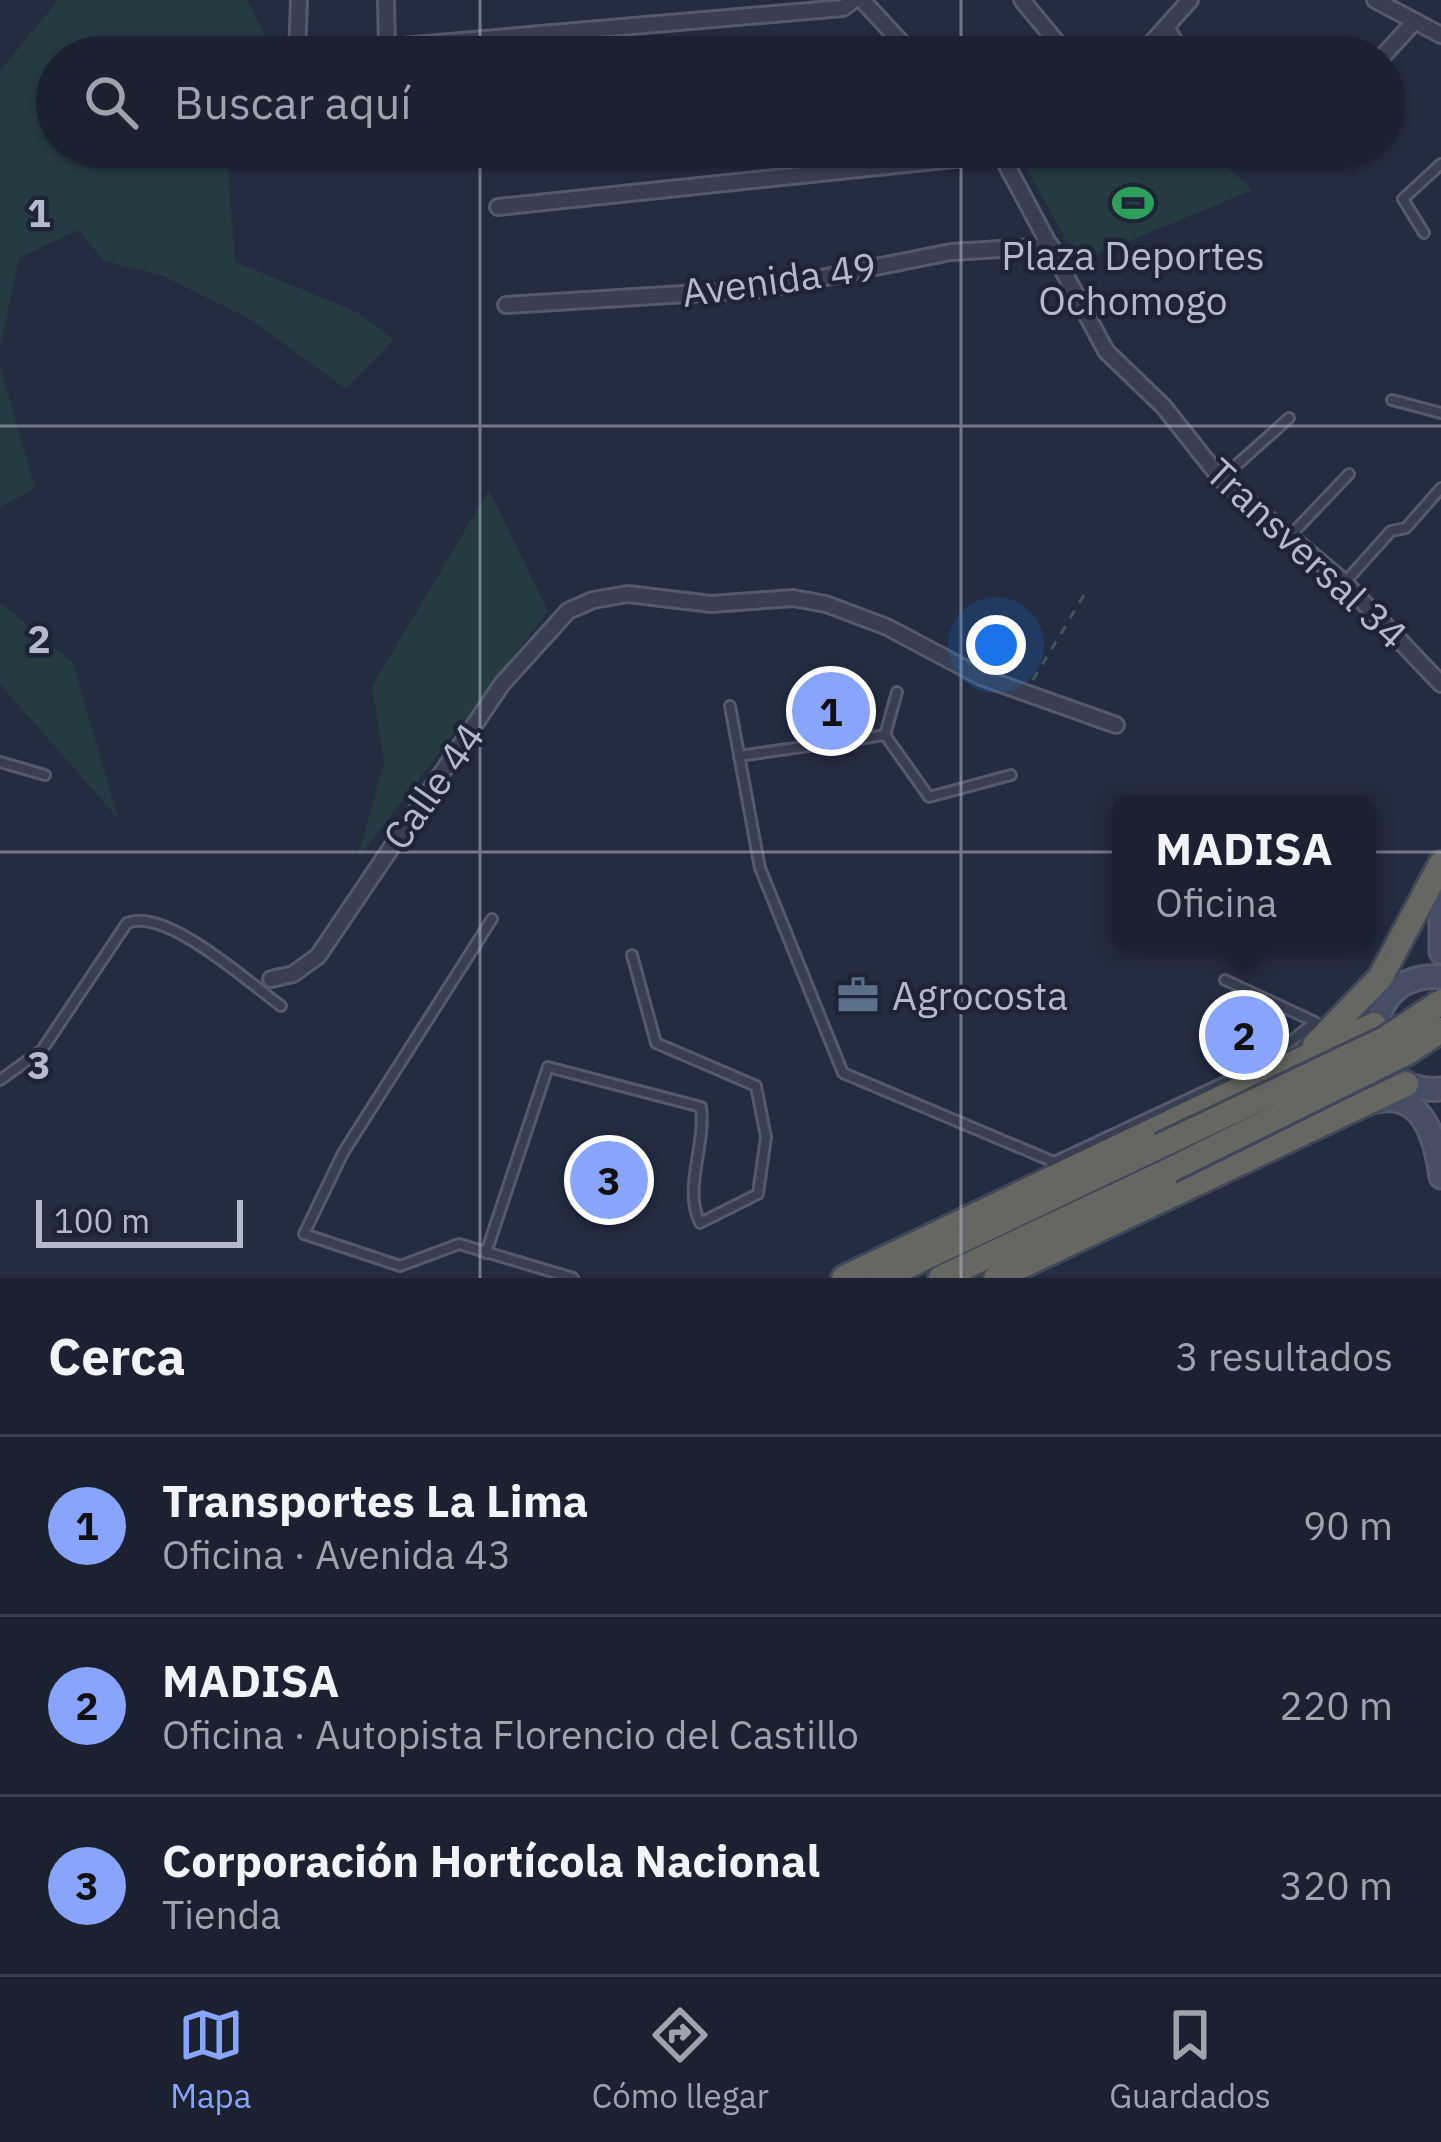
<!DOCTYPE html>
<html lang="es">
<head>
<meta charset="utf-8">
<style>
	:root { --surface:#1b2131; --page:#242939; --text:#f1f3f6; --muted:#a0a3ab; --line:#393e4d; --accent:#88a4fc }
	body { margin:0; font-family:"IBM Plex Sans",sans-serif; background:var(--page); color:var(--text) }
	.scale { position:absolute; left:36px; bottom:30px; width:207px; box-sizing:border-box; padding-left:12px; border:6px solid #b5bacb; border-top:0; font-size:33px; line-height:42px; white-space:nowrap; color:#b5bacb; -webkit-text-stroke:9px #1d2435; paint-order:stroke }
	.you { position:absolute; left:996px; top:645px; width:42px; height:42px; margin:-30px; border:9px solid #fff; border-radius:50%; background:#1a73e8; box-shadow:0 0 0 18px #1a73e833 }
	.badge { display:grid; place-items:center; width:78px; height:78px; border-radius:50%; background:var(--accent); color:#111; font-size:39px; font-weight:700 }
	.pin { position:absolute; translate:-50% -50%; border:6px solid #fff; box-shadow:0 3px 12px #0006 }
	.popup { position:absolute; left:1112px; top:795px; width:264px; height:156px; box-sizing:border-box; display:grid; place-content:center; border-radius:18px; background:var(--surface); filter:drop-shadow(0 3px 9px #0005); font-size:39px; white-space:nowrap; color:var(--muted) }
	.popup b { font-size:45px; color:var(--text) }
	.popup::after { content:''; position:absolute; left:50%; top:100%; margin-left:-24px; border:24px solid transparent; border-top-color:var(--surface) }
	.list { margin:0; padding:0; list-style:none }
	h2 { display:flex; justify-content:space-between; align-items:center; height:156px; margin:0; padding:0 48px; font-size:51px }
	h2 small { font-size:39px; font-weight:400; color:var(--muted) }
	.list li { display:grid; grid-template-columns:78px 1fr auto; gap:36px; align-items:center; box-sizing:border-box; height:180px; padding:0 48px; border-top:3px solid var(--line) }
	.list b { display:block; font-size:45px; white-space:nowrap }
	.list p { margin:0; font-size:39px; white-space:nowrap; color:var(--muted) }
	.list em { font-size:39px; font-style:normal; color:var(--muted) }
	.icon { flex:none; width:66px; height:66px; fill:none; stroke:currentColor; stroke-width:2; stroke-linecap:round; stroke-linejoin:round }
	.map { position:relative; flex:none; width:1441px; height:1278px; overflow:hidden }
	.search { position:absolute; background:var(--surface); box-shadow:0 3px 9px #0004; left:36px; right:36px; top:36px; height:132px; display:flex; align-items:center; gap:30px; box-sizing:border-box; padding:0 42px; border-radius:66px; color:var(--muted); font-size:45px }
	.sheet { height:696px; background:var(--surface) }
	nav { display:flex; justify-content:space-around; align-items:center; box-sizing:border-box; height:168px; border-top:3px solid var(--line); background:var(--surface); font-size:33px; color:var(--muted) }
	nav a { display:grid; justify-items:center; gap:6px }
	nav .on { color:var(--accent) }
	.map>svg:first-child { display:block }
	.green { fill:#263a42 }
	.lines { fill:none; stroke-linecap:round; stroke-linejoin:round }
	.service-casing { stroke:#535a6b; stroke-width:14 }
	.minor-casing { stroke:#535a6b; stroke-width:20 }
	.secondary-casing { stroke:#535a6b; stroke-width:27 }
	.trunk-casing { stroke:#404758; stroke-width:30 }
	.path { stroke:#41565b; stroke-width:3; stroke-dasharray:9 9; stroke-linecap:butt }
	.service { stroke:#383f50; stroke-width:8 }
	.minor { stroke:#383f50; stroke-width:14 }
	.secondary { stroke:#464d64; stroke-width:21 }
	.trunk { stroke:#666662; stroke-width:24 }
	.trunk-bridge-casing { stroke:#404758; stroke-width:30; stroke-linecap:butt }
	.trunk-bridge { stroke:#666662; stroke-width:24 }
	.grid { fill:none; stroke:#b5bacb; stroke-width:3; stroke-opacity:0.55 }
	.labels { text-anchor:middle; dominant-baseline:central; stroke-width:9; stroke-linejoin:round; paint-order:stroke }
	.poi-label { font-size:39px; fill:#b5bacb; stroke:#1d2435 }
	.street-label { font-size:39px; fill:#b5bacb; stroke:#1d2435 }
	.grid-label { font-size:39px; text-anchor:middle; font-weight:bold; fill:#b5bacb; stroke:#1d2435; stroke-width:9; stroke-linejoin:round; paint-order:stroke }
</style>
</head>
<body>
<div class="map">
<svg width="1441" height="1278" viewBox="0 0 1441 1278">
	<rect width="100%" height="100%" fill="#242c41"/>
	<g class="green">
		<path d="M58 0H247L276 57H57V147H239L228 169 235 262 357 312 394 340 346 389 250 319 161 275 104 261 78 230 19 258 0 348V71Z"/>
		<path d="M1015 147H1205L1253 190 1078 262Z"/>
		<path d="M0 366 35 488 0 508Z"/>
		<path d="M489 490 548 611 357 860 384 763 372 686Z"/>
		<path d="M0 602 73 663 118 818 0 684Z"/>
	</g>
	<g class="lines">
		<g class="service-casing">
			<g id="service">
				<path d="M1424 233 1403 199 1441 164"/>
				<path d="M1392 400 1441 413"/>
				<path d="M1221 479 1289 418"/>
				<path d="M1289 537 1349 474"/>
				<path d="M1346 581 1391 531 1406 528 1441 488"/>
				<path d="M730 706 760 868 843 1073 1054 1162 1053 1170"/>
				<path d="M885 735 929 797 1011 775"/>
				<path d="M739 756 885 735 897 692"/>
				<path d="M0 762 45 775"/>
				<path d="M492 919 343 1153 304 1234 400 1266 459 1244 573 1278"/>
				<path d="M0 1080 42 1050 127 923C166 907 248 982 281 1006"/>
				<path d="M1054 1162 1261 1065 1315 1022 1225 980"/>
				<path d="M486 1253 548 1067 701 1107C706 1146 683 1188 700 1223L758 1194 766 1137 756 1086 656 1043 632 955"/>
			</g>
		</g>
		<g class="minor-casing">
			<g id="minor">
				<path d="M299 0 297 55 843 8 854 0"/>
				<path d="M386 0 387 47"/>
				<path d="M862 0 915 57"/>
				<path d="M1022 0 1069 57"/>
				<path d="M1375 0 1441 35"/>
				<path d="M1168 30 1184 57"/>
				<path d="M1139 57 1190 0"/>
				<path d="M1382 57 1415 21"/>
				<path d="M997 147 1106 351 1164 407 1221 479 1345 583 1441 684"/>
				<path d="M1270 147 1278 152 1293 147"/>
				<path d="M498 207 1002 154"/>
				<path d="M506 305 766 289 951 252 1051 246"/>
				<path d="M271 979 293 974 318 956 502 684 568 611 593 600 628 594 711 604 793 598 826 604 887 627 981 677 1116 725"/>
			</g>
		</g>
		<g class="secondary-casing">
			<g id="secondary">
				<path d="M1441 881V952"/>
				<path d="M1441 977C1355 970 1356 1097 1441 1089"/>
				<path d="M1376 1101C1424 1091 1436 1140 1441 1177"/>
			</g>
		</g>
		<g class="trunk-casing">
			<g id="trunk">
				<path d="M1315 1045 1380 978 1441 864"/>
				<path d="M844 1278 1374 1025"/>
				<path d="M882 1278 1160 1146"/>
				<path d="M941 1278 1170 1170"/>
				<path d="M996 1278 1406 1084"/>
			</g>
		</g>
		<path class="path" d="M1033 680 1084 595"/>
		<use href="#service" class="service"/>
		<use href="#minor" class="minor"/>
		<use href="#secondary" class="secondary"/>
		<use href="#trunk" class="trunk"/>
		<g class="trunk-bridge-casing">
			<g id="trunk-bridge">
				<path d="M1160 1146 1385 1039 1441 1002"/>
				<path d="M1170 1170 1408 1052 1441 1030"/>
			</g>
		</g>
		<use href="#trunk-bridge" class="trunk-bridge"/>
	</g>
	<path class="grid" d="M480 0V57M961 0V57M480 147V1278M961 147V1278M0 426H1441M0 852H1441"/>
	<defs>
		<g id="stadium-bare" transform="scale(3.24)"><path d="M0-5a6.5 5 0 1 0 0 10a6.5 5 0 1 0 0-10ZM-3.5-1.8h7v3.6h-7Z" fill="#2e9e5b" stroke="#1d2435" stroke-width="2.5" paint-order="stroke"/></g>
		<g id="office-bare" transform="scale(3.24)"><path d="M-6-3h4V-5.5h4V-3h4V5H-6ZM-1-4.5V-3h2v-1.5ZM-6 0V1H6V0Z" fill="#5c6f8a" stroke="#1d2435" stroke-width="2.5" paint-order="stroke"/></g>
	</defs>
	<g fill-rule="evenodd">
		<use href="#stadium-bare" x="1133" y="203"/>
		<use href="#office-bare" x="858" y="995"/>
	</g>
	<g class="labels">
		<g class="poi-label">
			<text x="1133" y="255">Plaza Deportes<tspan x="1133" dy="45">Ochomogo</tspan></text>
			<text x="892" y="995" text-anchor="start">Agrocosta</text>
		</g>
		<g class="street-label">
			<text transform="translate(779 279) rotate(-8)">Avenida 49</text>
			<text transform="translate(1307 553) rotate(43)">Transversal 34</text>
			<text transform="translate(433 786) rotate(-55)">Calle 44</text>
		</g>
	</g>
	<g class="grid-label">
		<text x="39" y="227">1</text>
		<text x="39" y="653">2</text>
		<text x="39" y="1079">3</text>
	</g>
</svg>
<div class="scale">100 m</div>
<div class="you"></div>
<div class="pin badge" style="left:831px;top:711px">1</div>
<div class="pin badge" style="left:1244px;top:1035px">2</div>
<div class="popup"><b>MADISA</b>Oficina</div>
<div class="pin badge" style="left:609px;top:1180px">3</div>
<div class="search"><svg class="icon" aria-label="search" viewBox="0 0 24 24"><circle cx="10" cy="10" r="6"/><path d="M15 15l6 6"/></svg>Buscar aquí</div>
</div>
<section class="sheet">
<h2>Cerca<small>3 resultados</small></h2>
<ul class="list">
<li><span class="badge">1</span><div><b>Transportes La Lima</b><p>Oficina · Avenida 43</p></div><em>90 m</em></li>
<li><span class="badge">2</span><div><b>MADISA</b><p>Oficina · Autopista Florencio del Castillo</p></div><em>220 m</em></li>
<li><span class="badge">3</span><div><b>Corporación Hortícola Nacional</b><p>Tienda</p></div><em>320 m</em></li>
</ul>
</section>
<nav>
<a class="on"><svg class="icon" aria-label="map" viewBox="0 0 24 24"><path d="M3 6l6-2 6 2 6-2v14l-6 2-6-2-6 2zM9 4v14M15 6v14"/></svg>Mapa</a>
<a><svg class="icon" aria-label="directions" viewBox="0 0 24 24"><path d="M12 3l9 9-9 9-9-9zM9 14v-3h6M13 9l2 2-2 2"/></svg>Cómo llegar</a>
<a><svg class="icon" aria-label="saved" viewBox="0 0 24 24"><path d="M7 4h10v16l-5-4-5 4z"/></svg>Guardados</a>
</nav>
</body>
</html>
